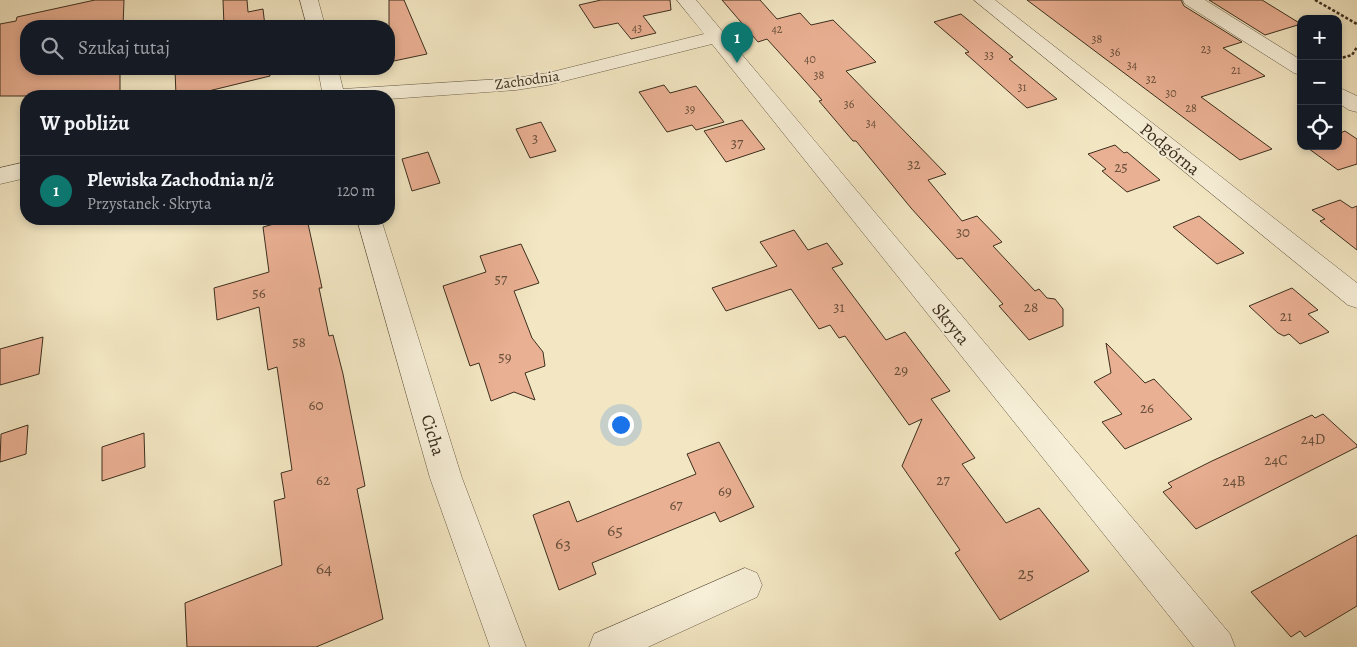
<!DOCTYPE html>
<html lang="pl">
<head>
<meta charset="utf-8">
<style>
	:root { --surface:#171b24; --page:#242831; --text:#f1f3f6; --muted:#9ea1a6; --line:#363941; --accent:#0f766e }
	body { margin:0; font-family:Alegreya,serif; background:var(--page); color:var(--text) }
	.controls { position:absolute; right:15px; top:15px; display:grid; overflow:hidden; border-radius:10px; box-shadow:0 2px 8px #0003 }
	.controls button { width:45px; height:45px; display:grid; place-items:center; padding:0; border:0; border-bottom:1px solid var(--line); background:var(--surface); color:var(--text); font:25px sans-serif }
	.you { position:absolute; left:620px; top:424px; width:18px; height:18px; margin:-12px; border:4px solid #fff; border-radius:50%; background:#1a73e8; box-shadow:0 0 0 8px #1a73e833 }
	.badge { display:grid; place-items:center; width:32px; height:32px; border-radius:50%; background:var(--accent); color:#fff; font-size:16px; font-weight:700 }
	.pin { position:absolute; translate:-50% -41px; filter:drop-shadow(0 1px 2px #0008) }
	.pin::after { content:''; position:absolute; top:26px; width:18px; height:15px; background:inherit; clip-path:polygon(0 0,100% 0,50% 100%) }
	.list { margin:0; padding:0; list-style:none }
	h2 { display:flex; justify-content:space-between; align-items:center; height:65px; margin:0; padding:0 20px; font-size:21px }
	h2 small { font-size:16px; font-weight:400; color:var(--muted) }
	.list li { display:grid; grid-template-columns:32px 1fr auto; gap:15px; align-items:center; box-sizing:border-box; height:70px; padding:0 20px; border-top:1px solid var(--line) }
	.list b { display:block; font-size:19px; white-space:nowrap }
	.list p { margin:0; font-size:16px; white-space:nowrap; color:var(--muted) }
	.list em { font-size:16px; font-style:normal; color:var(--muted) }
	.icon { flex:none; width:28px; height:28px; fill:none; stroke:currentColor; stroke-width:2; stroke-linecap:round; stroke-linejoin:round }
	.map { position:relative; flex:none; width:1357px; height:647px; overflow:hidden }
	.search { position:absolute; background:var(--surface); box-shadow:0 2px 8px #0003; left:20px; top:20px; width:375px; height:55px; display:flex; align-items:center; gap:12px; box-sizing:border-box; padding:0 18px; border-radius:20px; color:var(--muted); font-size:19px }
	.panel { position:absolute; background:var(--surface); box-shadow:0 2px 8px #0003; left:20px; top:90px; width:375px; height:135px; border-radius:20px }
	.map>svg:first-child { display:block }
	.building { fill:#eab093; stroke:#3c2f1e }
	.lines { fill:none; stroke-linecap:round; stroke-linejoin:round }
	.minor-casing { stroke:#6a5d47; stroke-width:1 }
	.path { stroke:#3c2f1e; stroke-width:2.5; stroke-dasharray:3 2; stroke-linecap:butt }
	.minor { fill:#f7efd8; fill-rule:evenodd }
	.labels { text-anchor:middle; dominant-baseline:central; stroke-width:4; stroke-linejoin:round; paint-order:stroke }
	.far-number-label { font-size:12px; fill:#684f3b }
	.far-street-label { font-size:15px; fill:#3c2f1e; stroke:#f7efd8 }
	.number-label { font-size:15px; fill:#684f3b }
	.street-label { font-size:18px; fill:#3c2f1e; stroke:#f7efd8 }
	.near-number-label { font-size:18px; fill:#684f3b }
</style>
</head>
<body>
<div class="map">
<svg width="1357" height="647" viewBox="0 0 1357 647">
	<rect width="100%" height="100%" fill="#f3e7c3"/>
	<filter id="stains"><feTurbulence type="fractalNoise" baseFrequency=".004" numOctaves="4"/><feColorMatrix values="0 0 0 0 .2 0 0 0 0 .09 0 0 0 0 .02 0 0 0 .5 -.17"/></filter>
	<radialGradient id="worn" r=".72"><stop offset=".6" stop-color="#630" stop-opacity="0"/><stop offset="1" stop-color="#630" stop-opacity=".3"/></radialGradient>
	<g class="building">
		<path d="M95 0H124L123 26H26V69H120V96H0V24L16 21 17 17Z"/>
		<path d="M223 0H247L248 12 263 9 265 26H224Z"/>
		<path d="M389 0H404L427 54 389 62Z"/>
		<path d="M601 0H670L671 10 643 16 656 33 631 39 618 23 594 28 579 5Z"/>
		<path d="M722 0H760L777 19 800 13 811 25 833 20 876 62 846 71 946 174 928 180 962 221 977 216 1002 242 993 246 1035 291 1039 289 1047 298 1055 299 1063 309V326L1029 340 999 306 1003 304 962 258 957 259 911 208 856 141H853L819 101 822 100 797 72 767 39 758 42Z"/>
		<path d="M1027 0H1181L1184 6 1242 42 1223 48 1265 76 1201 97 1272 149 1240 160Z"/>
		<path d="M1209 0H1262L1301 24 1265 35Z"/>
		<path d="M961 14 1013 57 1009 59 1057 99 1027 108 965 53 969 52 934 22Z"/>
		<path d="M175 69H270V76L188 96H176Z"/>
		<path d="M664 85 670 93 696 86 724 122 696 130 692 125 667 132 639 92Z"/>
		<path d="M742 120 765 149 726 162 704 131Z"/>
		<path d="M541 122 556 151 530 158 516 129Z"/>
		<path d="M1345 131 1357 139V164L1338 170 1305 146H1338V134Z"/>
		<path d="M1115 145 1124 153 1127 152 1160 180 1127 192 1102 171 1106 169 1088 154Z"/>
		<path d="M428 152 440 183 412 191 402 159Z"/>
		<path d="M1340 200 1352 208 1357 206V250L1320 221 1325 219 1312 210Z"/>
		<path d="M1199 216 1244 253 1217 264 1173 227Z"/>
		<path d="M292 219H307L322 288H319L329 336 333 335 343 374 365 486 357 489 383 619 316 647H187L185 603 282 565 274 501 285 498 281 473 292 470 277 367 268 370 259 307 217 320 214 288 269 272 263 227Z"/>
		<path d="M794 230 808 250 827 243 843 264 832 268 886 340 905 332 950 391 931 399 975 458 962 464 1006 523 1039 508 1089 571 1000 620 955 553 960 550 902 466 922 419 909 425 845 336 839 338 830 325 819 329 791 289 726 311 712 288 777 266 760 242Z"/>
		<path d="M521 244 539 283 514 291 532 338 543 352 545 366 525 373 535 400 514 392 491 401 479 363 470 366 443 286 486 272 480 256Z"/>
		<path d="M1292 288 1318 310 1308 314 1329 332 1300 344 1289 334 1284 336 1278 333 1249 306Z"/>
		<path d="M43 337 39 374 0 385V349Z"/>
		<path d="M1106 343 1145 383 1154 379 1192 419 1125 449 1102 422 1122 414 1094 382 1111 373Z"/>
		<path d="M1323 414 1357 445V447L1196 529 1163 492 1172 487 1168 483 1212 461 1312 415 1315 418Z"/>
		<path d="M28 425 26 454 0 462 1 434Z"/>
		<path d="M144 433 145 467 102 481V447Z"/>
		<path d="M719 442 754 507 720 522 715 512 592 563 596 574 559 590 533 515 569 501 577 522 696 474 687 454Z"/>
		<path d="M1357 535V606L1305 637 1300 631 1291 637 1251 592Z"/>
	</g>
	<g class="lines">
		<g class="minor-casing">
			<g id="minor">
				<path d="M300 0H318L325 26H307Z"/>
				<path d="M677 0H696L1230 634 1235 647H1194L712 44 548 85 516 90 389 99V96H319L322 91 318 69H338L343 89 516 78 548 73 704 34Z"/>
				<path d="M974 0H995L1357 283V308L1348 305Z"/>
				<path d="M1183 0H1205L1301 60V75L1294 73 1185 4Z"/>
				<path d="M1338 87 1357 96V112L1349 110 1338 103Z"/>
				<path d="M26 162V178L0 184V168Z"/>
				<path d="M357 219H381L462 478 526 647H490L430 478Z"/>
				<path d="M745 568 757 573 762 585 757 597 648 647H589L594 634Z"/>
			</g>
		</g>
		<g class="path">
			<path d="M1315 0 1357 24"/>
			<path d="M1338 59 1352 55 1357 47"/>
		</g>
		<use href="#minor" class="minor"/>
	</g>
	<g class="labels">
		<g class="far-number-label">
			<text x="637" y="28">43</text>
			<text x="777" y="29">42</text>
			<text x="1097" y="39">38</text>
			<text x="1206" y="49">23</text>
			<text x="1115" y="52">36</text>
			<text x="989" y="55">33</text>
			<text x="810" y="59">40</text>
			<text x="1132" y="65">34</text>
			<text x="1236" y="70">21</text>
			<text x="819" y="75">38</text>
			<text x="1151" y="79">32</text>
			<text x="1022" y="87">31</text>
			<text x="1171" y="93">30</text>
			<text x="849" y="104">36</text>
			<text x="1191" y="108">28</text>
			<text x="690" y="109">39</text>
			<text x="871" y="123">34</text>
		</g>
		<g class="far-street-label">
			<text transform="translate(527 80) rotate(-8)">Zachodnia</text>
		</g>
		<g class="number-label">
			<text x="535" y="138">3</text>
			<text x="737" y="143">37</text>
			<text x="914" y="164">32</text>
			<text x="1121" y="167">25</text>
			<text x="963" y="232">30</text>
			<text x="501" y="279">57</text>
			<text x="259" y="293">56</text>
			<text x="839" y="307">31</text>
			<text x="1031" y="307">28</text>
			<text x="1286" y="316">21</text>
			<text x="299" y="342">58</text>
			<text x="505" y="357">59</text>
			<text x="901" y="370">29</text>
			<text x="316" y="405">60</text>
			<text x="1147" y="408">26</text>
			<text x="1313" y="439">24D</text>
			<text x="1276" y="460">24C</text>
			<text x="323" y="480">62</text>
			<text x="943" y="480">27</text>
			<text x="1234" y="481">24B</text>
			<text x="725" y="491">69</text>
			<text x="676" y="505">67</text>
		</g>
		<g class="street-label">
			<text transform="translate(1170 149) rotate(39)">Podgórna</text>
			<text transform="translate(951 324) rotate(51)">Skryta</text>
			<text transform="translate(433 435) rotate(73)">Cicha</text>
		</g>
		<g class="near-number-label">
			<text x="615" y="530">65</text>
			<text x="563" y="543">63</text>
			<text x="324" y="568">64</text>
			<text x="1026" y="573">25</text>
		</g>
	</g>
	<rect width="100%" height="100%" filter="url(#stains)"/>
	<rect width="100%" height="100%" fill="url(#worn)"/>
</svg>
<div class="controls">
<button>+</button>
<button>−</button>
<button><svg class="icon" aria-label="locate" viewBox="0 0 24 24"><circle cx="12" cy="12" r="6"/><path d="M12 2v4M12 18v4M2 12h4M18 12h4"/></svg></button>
</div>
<div class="you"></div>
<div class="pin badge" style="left:737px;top:63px">1</div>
<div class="search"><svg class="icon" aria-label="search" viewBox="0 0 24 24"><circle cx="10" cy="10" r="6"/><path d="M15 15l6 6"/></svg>Szukaj tutaj</div>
<section class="panel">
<h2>W pobliżu<small></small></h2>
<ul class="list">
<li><span class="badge">1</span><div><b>Plewiska Zachodnia n/ż</b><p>Przystanek · Skryta</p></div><em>120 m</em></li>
</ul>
</section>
</div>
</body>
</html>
